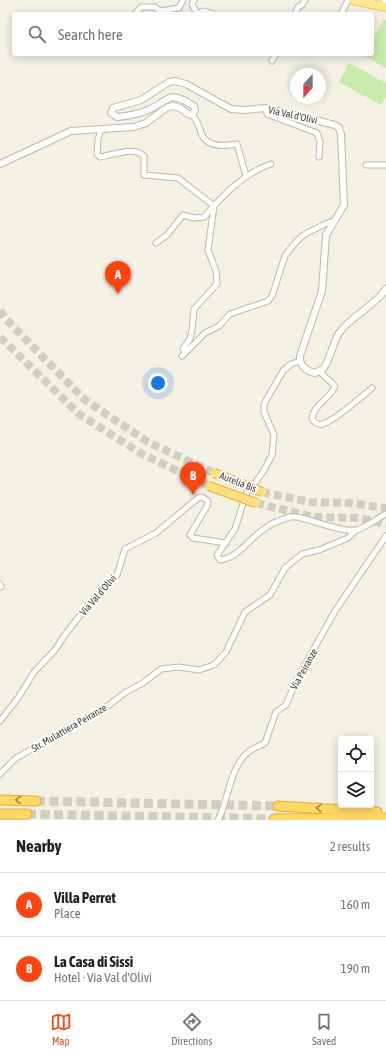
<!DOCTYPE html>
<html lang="en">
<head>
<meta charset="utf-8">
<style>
	:root { --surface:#fff; --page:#f2f2f2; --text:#202124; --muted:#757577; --line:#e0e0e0; --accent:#ff450f }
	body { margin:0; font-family:"Asap Condensed",sans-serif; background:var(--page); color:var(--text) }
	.controls { position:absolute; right:12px; bottom:12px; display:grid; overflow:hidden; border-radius:4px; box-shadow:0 2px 10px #0003 }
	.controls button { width:36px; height:36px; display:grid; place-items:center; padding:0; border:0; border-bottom:1px solid var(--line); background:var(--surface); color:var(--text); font:20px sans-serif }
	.compass { position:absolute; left:290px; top:68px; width:36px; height:36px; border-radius:50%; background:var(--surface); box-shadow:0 2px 10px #0003; rotate:201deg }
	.you { position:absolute; left:158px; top:383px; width:14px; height:14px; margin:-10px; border:3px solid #fff; border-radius:50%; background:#1a73e8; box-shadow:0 0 0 6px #1a73e833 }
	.badge { display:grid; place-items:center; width:26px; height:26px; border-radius:50%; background:var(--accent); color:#fff; font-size:13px; font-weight:700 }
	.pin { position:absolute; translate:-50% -33px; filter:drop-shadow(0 1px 2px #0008) }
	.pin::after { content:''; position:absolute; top:21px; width:14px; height:12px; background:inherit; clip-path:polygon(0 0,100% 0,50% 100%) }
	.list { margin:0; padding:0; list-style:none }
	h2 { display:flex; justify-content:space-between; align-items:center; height:52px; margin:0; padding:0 16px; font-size:17px }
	h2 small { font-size:13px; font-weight:400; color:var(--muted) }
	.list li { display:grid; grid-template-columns:26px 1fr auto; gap:12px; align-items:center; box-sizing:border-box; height:64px; padding:0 16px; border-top:1px solid var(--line) }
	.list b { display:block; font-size:15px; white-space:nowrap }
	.list p { margin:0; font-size:13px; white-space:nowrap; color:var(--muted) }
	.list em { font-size:13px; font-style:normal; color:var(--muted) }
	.icon { flex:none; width:22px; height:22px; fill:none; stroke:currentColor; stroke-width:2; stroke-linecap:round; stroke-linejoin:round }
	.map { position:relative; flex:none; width:386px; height:820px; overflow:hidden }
	.search { position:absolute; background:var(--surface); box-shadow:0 2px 10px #0003; left:12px; right:12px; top:12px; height:44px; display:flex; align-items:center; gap:10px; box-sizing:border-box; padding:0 14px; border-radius:4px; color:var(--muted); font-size:15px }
	.sheet { height:180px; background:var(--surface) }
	nav { display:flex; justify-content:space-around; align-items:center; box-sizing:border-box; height:56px; border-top:1px solid var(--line); background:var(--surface); font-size:11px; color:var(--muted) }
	nav a { display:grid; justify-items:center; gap:2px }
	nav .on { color:var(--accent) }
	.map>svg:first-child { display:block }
	.pitch { fill:#c8eaaa }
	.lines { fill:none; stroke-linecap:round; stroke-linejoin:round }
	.trunk-tunnel { stroke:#d0cdc1; stroke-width:8; stroke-dasharray:8 4; stroke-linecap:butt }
	.motorway-tunnel { stroke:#d0cdc1; stroke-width:9; stroke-dasharray:9 4.5; stroke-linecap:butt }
	.minor-casing { stroke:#bfb8a6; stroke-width:7 }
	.tertiary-casing { stroke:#bfb8a6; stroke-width:8 }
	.primary-casing { stroke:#eaca5b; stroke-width:10 }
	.motorway-casing { stroke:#e5af2c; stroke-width:11 }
	.minor { stroke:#fff; stroke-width:5 }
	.tertiary { stroke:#fff; stroke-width:6 }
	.primary { stroke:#ffe891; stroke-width:8 }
	.motorway { stroke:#ffd763; stroke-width:9 }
	.trunk-bridge-casing { stroke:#e5af2c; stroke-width:10; stroke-linecap:butt }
	.trunk-bridge { stroke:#ffe07a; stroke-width:8 }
	.oneway { stroke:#998449 }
	.labels { text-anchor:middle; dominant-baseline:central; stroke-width:4; stroke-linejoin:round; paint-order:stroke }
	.street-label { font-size:10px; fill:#454034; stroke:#fff }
</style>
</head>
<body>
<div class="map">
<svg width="386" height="820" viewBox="0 0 386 820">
	<rect width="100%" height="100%" fill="#f3f0e4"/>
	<g class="pitch">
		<path d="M384 19 386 20V68L364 56 365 54H372V41Z"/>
		<path d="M349 63 386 83V97L381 105 339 82Z"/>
	</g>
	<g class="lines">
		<g class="trunk-tunnel">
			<path d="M0 310 5 318 85 400 148 442 214 473"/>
			<path d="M0 337 79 414 142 454 209 486"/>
			<path d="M262 492 310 502 350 503 386 508"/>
			<path d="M256 503 313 517 360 518 386 524"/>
		</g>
		<g class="motorway-tunnel">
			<path d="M36 801 278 806"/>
			<path d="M27 814 274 819"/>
		</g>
		<g class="minor-casing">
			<g id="minor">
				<path d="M194 0 192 5 197 13"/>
				<path d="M384 0 386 1"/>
				<path d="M135 14 141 7H155L160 11 179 8 183 0"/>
				<path d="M197 14 203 11 213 14"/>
				<path d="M295 14 298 7 302 5 305 0"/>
				<path d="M341 14 348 0"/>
				<path d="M272 61 276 54"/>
				<path d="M266 108 267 114 317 133 320 142 319 157"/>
				<path d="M192 115C198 120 199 128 202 135 208 148 226 146 237 144L246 176"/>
				<path d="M101 130 98 139 97 154 100 157C113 155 133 146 144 156V175L178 178 214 206"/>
				<path d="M366 165H386"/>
				<path d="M156 243 167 235 183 215 194 218 204 217C223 195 244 173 271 164"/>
				<path d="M185 353 183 349 190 339 192 330 194 309 217 284 216 271 208 250 214 206"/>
				<path d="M182 356 205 333 219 326 230 314 268 301 272 296 285 256C290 249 299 237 307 233 311 231 332 220 335 221"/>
				<path d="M300 361 291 364 283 371 264 404V412L274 435 272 455 263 472 246 494 235 529 217 555 220 560C237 558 247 542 260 532 268 525 279 520 290 517 301 514 338 533 356 530 366 528 377 518 386 514"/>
				<path d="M320 372 335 386C331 398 313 405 312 419 315 423 319 425 323 424 336 420 361 397 372 388"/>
				<path d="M0 584 1 587"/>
				<path d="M0 721 18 698 34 672 55 650 64 636 92 600 117 575 125 549 156 533 198 498 202 497 208 501 207 506 190 535 193 538 226 543"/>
				<path d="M0 774 16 758 101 711 126 692 143 683 161 669 179 667 199 670 214 665 226 652 245 612 270 595 285 568 302 554 319 550 348 538 356 530"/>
				<path d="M218 820C229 799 229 771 246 754 251 749 259 746 265 743L276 712 286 705 296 681 335 611 386 536"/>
			</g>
		</g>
		<g class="tertiary-casing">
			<path id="tertiary" d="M0 164 71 131 134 127 146 123 166 108 173 106 180 108 188 114 192 115 195 110 194 106C167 89 171 100 148 110 139 114 128 116 117 117L111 113 113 108 141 100 169 82 175 81 186 84 231 109 244 110 266 108 335 125 339 128 341 134 344 205 326 235 322 291 300 356C299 365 306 371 315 373L323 369C331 359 332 344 339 333 352 315 374 307 386 289"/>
		</g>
		<g class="primary-casing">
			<path id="primary" d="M353 0 386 7"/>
		</g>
		<g class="motorway-casing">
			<g id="motorway">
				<path d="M0 800 36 801"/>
				<path d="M278 806 377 812"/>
				<path d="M0 814H27"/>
				<path d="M274 819 386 818"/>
			</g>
		</g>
		<use href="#minor" class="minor"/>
		<use href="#tertiary" class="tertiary"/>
		<use href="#primary" class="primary"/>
		<use href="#motorway" class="motorway"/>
		<g class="trunk-bridge-casing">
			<g id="trunk-bridge">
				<path d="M214 473 262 492"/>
				<path d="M209 486 256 503"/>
			</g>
		</g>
		<use href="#trunk-bridge" class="trunk-bridge"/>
	</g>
	<defs><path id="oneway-chevron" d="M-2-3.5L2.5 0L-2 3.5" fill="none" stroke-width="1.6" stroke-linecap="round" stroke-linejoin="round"/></defs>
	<g class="oneway">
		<use href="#oneway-chevron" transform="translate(18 800) rotate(-179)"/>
		<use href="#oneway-chevron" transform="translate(319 808) rotate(-176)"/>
	</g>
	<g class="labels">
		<g class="street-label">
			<text transform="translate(293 115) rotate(13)">Via Val d'Olivi</text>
			<text transform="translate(238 482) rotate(21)">Aurelia Bis</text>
			<text transform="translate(98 595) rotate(-49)">Via Val d'Olivi</text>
			<text transform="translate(304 669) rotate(-61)">Via Peiranze</text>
			<text transform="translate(69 728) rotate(-30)">Str. Mulattiera Peiranze</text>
		</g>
	</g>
</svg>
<div class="controls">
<button><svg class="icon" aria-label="locate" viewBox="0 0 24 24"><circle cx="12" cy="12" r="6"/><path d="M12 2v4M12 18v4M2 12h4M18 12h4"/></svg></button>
<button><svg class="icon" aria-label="layers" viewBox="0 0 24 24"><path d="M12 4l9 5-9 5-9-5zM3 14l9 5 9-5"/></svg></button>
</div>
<svg class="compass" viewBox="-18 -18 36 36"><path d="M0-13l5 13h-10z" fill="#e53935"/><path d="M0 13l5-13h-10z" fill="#757577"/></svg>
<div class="you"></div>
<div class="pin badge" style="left:118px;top:294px">A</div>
<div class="pin badge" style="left:193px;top:495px">B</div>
<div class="search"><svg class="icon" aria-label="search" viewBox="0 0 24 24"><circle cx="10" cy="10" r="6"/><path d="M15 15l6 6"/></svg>Search here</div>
</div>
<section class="sheet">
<h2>Nearby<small>2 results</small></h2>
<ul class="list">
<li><span class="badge">A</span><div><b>Villa Perret</b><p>Place</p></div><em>160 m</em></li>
<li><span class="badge">B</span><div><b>La Casa di Sissi</b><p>Hotel · Via Val d'Olivi</p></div><em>190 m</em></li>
</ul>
</section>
<nav>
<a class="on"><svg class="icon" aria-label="map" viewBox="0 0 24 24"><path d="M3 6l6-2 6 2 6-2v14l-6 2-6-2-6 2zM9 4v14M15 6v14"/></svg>Map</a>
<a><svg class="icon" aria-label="directions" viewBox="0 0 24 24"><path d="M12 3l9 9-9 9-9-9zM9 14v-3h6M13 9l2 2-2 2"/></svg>Directions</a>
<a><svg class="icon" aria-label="saved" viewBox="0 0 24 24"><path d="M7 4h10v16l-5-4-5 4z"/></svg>Saved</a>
</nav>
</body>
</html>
